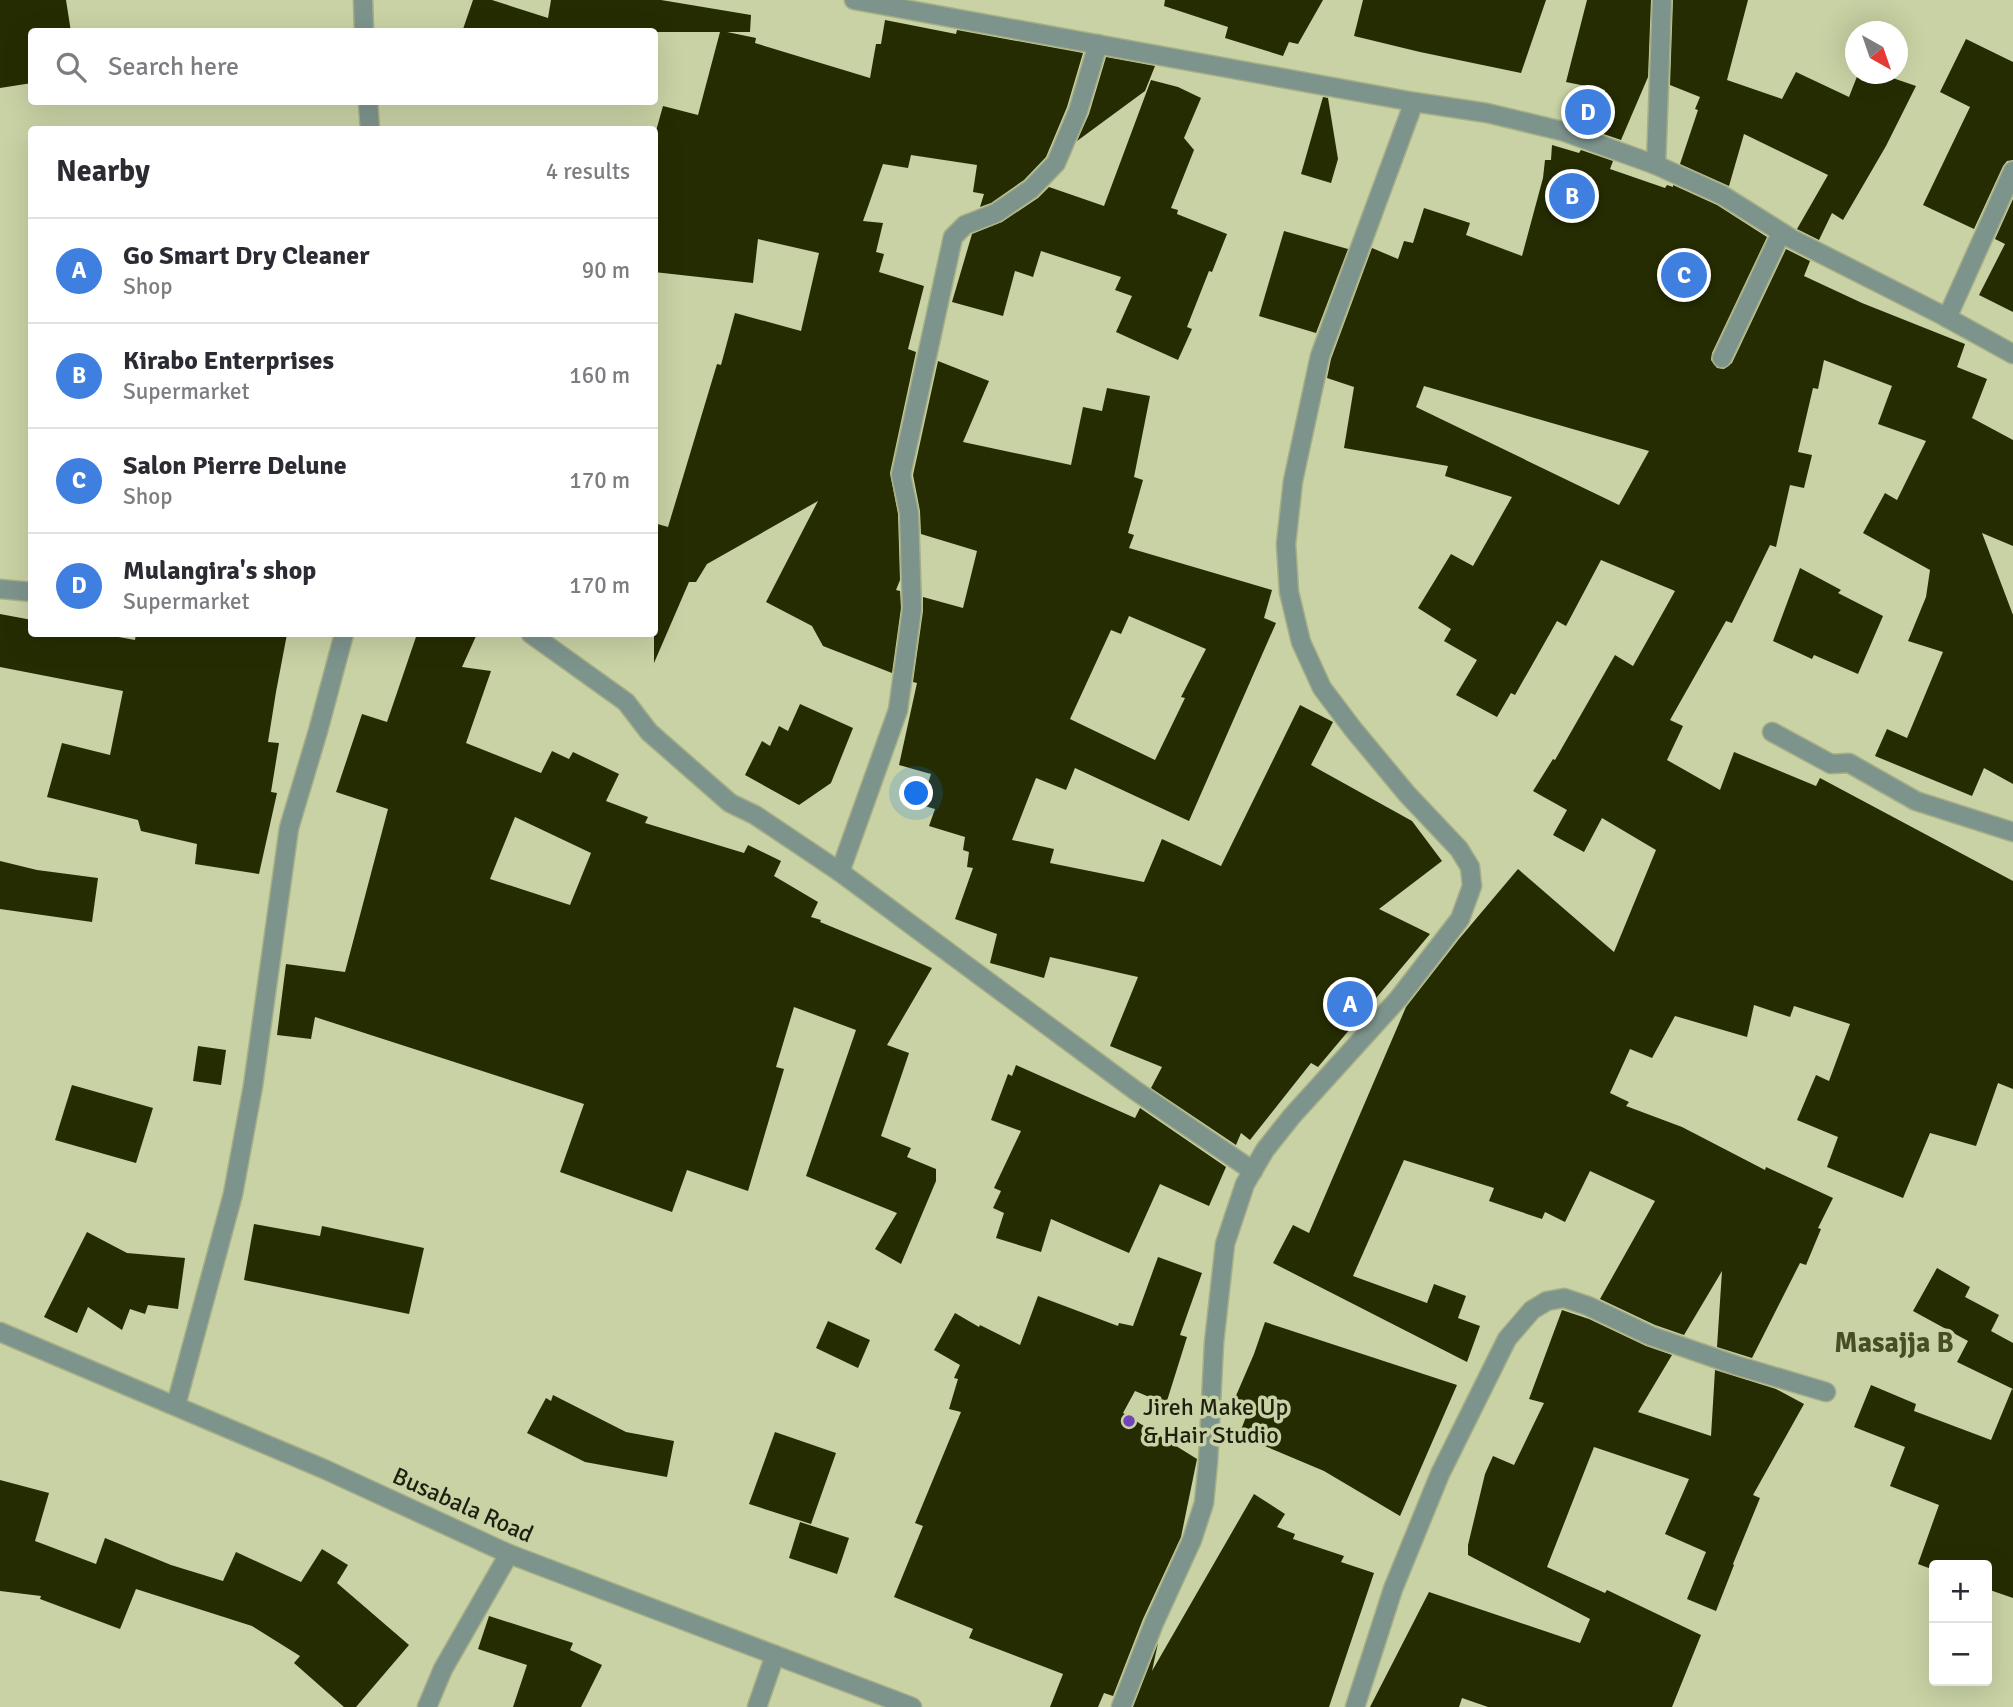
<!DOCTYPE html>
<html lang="en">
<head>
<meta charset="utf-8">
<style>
	:root { --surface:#fff; --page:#f2f2f3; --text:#2b2b33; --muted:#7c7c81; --line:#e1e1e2; --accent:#7142ba }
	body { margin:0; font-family:Signika,sans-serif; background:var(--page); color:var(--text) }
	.controls { position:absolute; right:21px; bottom:21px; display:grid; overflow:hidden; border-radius:7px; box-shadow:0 7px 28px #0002 }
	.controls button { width:63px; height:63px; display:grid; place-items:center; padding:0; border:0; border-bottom:2px solid var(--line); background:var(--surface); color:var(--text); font:35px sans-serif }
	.compass { position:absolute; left:1845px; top:21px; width:63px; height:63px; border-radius:50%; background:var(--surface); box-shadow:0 7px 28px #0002; rotate:140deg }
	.you { position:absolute; left:917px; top:794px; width:24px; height:24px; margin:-18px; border:5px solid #fff; border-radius:50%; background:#1a73e8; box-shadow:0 0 0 10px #1a73e833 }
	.badge { display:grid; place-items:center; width:46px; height:46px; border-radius:50%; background:var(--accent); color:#fff; font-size:23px; font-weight:700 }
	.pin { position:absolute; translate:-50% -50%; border:4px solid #fff; box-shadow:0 2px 7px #0006 }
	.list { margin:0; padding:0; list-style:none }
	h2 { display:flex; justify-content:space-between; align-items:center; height:91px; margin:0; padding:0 28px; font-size:30px }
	h2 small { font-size:23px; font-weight:400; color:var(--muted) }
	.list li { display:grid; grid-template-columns:46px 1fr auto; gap:21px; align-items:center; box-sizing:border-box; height:105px; padding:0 28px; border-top:2px solid var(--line) }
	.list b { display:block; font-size:26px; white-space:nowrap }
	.list p { margin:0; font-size:23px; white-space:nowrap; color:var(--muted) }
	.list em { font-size:23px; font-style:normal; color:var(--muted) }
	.icon { flex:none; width:38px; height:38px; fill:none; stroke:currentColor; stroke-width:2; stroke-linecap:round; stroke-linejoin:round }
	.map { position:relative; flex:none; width:2013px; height:1707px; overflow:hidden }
	.search { position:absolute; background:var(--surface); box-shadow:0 7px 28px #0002; left:28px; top:28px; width:630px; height:77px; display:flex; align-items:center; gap:18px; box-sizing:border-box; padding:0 24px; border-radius:7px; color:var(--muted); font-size:26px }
	.panel { position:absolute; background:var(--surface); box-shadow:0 7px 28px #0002; left:28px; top:126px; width:630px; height:511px; border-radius:7px }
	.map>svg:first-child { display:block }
	.building { fill:#262c02; fill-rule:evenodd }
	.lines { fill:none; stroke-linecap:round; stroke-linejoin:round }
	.minor-casing { stroke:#a6ae86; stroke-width:21 }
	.tertiary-casing { stroke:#a6ae86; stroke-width:21 }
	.minor { stroke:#7d948d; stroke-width:18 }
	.tertiary { stroke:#7d948d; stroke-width:18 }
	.poi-dot { fill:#7142ba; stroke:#c8d2a4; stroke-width:2.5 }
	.labels { text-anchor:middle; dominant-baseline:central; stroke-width:7; stroke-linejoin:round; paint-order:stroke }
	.poi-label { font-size:24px; fill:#1d200f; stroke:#c8d2a4; text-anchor:start }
	.street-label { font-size:24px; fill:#1d200f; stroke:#c8d2a4 }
	.quarter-label { font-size:28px; font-weight:bold; fill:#474e26; stroke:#c8d2a4 }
</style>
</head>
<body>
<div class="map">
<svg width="2013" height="1707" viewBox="0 0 2013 1707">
	<rect width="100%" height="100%" fill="#c8d2a4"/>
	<g class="building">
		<path d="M0 0H66L71 32H32V83L0 88Z"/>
		<path d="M473 0H492L548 18 551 0H661L751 15 750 32H727L756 38 755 43 870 78 876 44H881L885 20 956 34 957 30 1083 53 1067 107 1046 157 1024 180 991 203 980 207 984 194 973 192 977 165 911 155 908 168 883 164 863 221 883 223 876 252 884 254 879 272 924 286 908 349 916 352 890 473 898 514 900 580 896 590 900 591 901 608 892 673 823 646 812 626 766 602 818 501 707 564 696 582H689L654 663V523L668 527 717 364 721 365 735 313 801 331 819 253 758 239 753 283 654 272V138L663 106 698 115 720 32H462Z"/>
		<path d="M1165 0H1323L1298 44 1289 42 1283 56 1225 38 1228 27 1164 6Z"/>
		<path d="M1363 0H1546L1521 73 1420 52 1354 36Z"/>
		<path d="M1587 0H1651L1648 77 1621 140 1589 129 1605 90 1566 82Z"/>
		<path d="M1673 0H1748L1727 80 1782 99 1796 72 1849 97 1858 74H1881L1916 86 1886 146 1843 220 1832 213 1819 240 1797 229 1828 175 1744 134 1729 186 1680 164 1698 110 1695 109 1700 97 1670 85Z"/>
		<path d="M1966 39 2013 62V160L2007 161 2003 166 1974 229 1923 205 1970 107 1940 92Z"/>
		<path d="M1106 57 1155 66 1145 91 1077 141 1089 114Z"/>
		<path d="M1151 80 1178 87 1201 98 1184 138 1194 150 1171 208 1178 210 1177 214 1227 234 1212 272 1209 271 1187 327 1192 329 1178 360 1116 332 1132 296 1115 290 1121 277 1041 251 1033 277 1015 271 1003 316 952 302 972 234 1002 222 1038 198 1049 187 1104 206Z"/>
		<path d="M1323 97 1328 98 1338 159 1331 183 1301 174Z"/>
		<path d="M1552 145 1579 153 1581 150 1613 161 1610 169 1665 188 1667 185 1673 187V185L1717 205 1767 237 1712 353 1711 360 1717 368 1724 369 1732 363 1786 249 1810 261 1804 276 1862 303 1965 344 1957 367 1987 379 1972 418 2013 440V546L1982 533 2013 615V784L1984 768 1972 796 1875 756 1887 729 1907 738 1943 652 1908 641 1926 597 1930 570 1863 533 1885 493 1897 500 1926 441 1878 424 1892 386 1824 360 1818 389 1813 388 1798 452 1812 455 1804 488 1790 485 1776 547 1770 545 1732 623 1726 621 1670 720 1683 726 1667 760 1720 790 1734 752 1816 786 1820 778 2013 881V1089L1998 1083 1976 1146 1930 1133 1903 1198 1827 1167 1838 1137 1797 1120 1816 1075 1829 1081 1850 1024 1794 1006 1790 1017 1754 1005 1747 1037 1675 1016 1652 1058 1630 1049 1610 1093 1629 1102 1626 1106 1682 1127 1765 1170 1766 1167 1833 1198 1818 1228 1821 1229 1806 1265 1800 1263 1752 1358 1717 1347 1722 1271 1684 1335 1655 1325 1600 1299 1655 1201 1590 1171 1565 1222 1545 1212 1542 1219 1489 1201 1494 1188 1404 1160 1353 1276 1427 1303 1434 1284 1466 1296 1458 1318 1480 1326 1467 1362 1273 1263 1293 1225 1309 1233 1406 1007 1459 939 1518 869 1614 952 1656 850 1602 818 1584 852 1553 835 1567 810 1533 791 1553 759 1555 760 1615 655 1633 666 1675 591 1601 560 1566 626 1557 621 1515 695 1511 693 1497 717 1456 695 1477 660 1444 641 1451 629 1418 608 1451 554 1473 566 1512 497 1445 476 1448 466 1344 448 1354 387 1327 378 1331 359 1372 248 1398 259 1404 241 1413 243 1424 208 1470 223 1466 235 1522 256 1543 178 1545 160H1551ZM1424 386 1649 451 1619 505 1416 407Z"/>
		<path d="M2013 199V312L1979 295 2005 244 1995 239Z"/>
		<path d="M1284 231 1348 249 1316 333 1259 316Z"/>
		<path d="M938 361 989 381 963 442 1071 465 1083 407 1102 411 1107 388 1150 396 1134 477 1143 480 1128 533 1134 535 1129 548 1272 590 1264 618 1276 623 1189 821 1075 768 1066 790 1036 778 1012 840 1054 849 1050 863 1144 882 1162 839 1221 866 1300 705 1333 722 1311 765 1412 821 1442 861 1379 909 1430 934 1318 1067 1311 1063 1250 1140 1241 1133 1236 1145 1151 1088 1162 1067 1110 1046 1138 977 1050 957 1044 978 990 963 997 934 955 919 973 868 967 867 969 852 963 850 965 837 929 826 935 809 921 805 931 774 899 765 917 683 913 682 923 611V597L963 608 977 551 921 534 920 511 913 475ZM1129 616 1206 649 1181 697 1185 698 1155 760 1070 719 1111 630 1121 634Z"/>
		<path d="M1800 568 1841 590 1838 593 1883 616 1858 674 1814 655 1812 659 1773 641Z"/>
		<path d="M0 614 32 620V634H102L135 640 136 634H287L276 692 268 742 279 743 271 792 277 793 259 874 195 864 197 844 141 831 138 820 47 797 62 743 110 755 123 691 0 667Z"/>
		<path d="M417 634H477L462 667 491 671 466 743 541 773 552 751 569 759 573 752 619 774 606 801 648 817 645 823 744 853 748 845 781 861 774 876 818 902 811 917 821 920 820 922 932 968 887 1045 909 1053 881 1136 911 1148 907 1157 936 1169V1181L901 1264 875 1249 897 1213 806 1176 856 1030 794 1007 776 1067 784 1069 748 1191 687 1170 672 1212 560 1172 584 1104 315 1017 311 1039 277 1035 286 964 345 972 388 809 336 792 362 714 387 722ZM515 817 591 853 570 905 490 879Z"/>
		<path d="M800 704 853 728 831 783 799 805 745 775 762 741 770 746 779 726 788 731Z"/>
		<path d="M0 861 37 870 98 878 92 922 0 909Z"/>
		<path d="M198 1046 226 1050 221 1085 193 1081Z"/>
		<path d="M1016 1065 1135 1118 1140 1108 1226 1167 1209 1206 1160 1184 1129 1253 1051 1219 1041 1252 996 1238 1004 1213 993 1208 1001 1191 994 1188 1021 1131 991 1120 1008 1074 1012 1076Z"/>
		<path d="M72 1085 153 1108 136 1163 55 1140Z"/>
		<path d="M254 1224 320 1236 322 1226 424 1248 409 1314 244 1280Z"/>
		<path d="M87 1232 127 1253 185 1258 178 1309 148 1305 145 1314 130 1309 122 1330 88 1307 77 1333 44 1317Z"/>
		<path d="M1158 1257 1202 1273 1180 1335 1187 1337 1166 1404 1135 1391 1123 1413 1197 1459 1181 1537 1143 1619 1113 1696 1104 1693 1098 1707H1050L1063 1674 969 1638 973 1629 894 1597 923 1526 915 1523 961 1412 949 1409 958 1379 954 1378 960 1365 934 1350 955 1313 979 1327 980 1325 1020 1345 1038 1296 1118 1326 1119 1323 1133 1326Z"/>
		<path d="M1937 1268 1970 1287 1965 1297 1999 1315 1991 1331 2013 1343V1389L1957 1362 1968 1341 1913 1311Z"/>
		<path d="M1562 1310 1589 1319 1646 1346 1672 1355 1638 1412 1711 1436 1715 1370 1776 1389 1804 1404 1753 1495 1760 1498 1733 1564 1734 1565 1716 1611 1687 1599 1706 1552 1665 1534 1689 1479 1594 1447 1547 1567 1605 1593 1607 1590 1701 1635 1672 1707H1488L1462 1698 1459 1707H1370L1429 1592 1580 1643 1590 1619 1468 1555V1545L1485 1474 1493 1456 1514 1465 1544 1403 1529 1399Z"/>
		<path d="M828 1321 870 1340 858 1368 816 1348Z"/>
		<path d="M1265 1322 1457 1385 1400 1516 1324 1471 1239 1435 1251 1404 1235 1398 1254 1354Z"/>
		<path d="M1871 1385 1916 1404 1914 1411 1991 1440 2012 1389 2013 1390V1598L1987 1589V1565H1934V1570L1918 1564 1939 1505 1890 1486 1905 1447 1854 1427Z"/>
		<path d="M553 1395 626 1432 674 1441 667 1477 585 1462 527 1433 546 1398 551 1401Z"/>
		<path d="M775 1432 836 1453 811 1524 749 1504Z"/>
		<path d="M0 1480 49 1493 35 1541 96 1564 105 1538 171 1565 223 1581 236 1552 301 1582 322 1549 348 1565 337 1583 409 1645 356 1707H344L294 1663 300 1656 252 1626 136 1589 120 1629 40 1599 41 1596 0 1591Z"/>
		<path d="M1254 1494 1285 1514 1277 1527 1295 1534 1293 1539 1344 1556 1341 1562 1374 1573 1329 1707H1133L1158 1643 1152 1671Z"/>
		<path d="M800 1522 849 1538 837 1574 789 1558Z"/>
		<path d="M489 1616 573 1643 570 1650 602 1665 581 1707H513L527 1665 478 1649Z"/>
	</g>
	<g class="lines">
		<g class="minor-casing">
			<g id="minor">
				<path d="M363 0 364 32"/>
				<path d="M854 0 1414 102 1487 113 1562 131 1656 165 1722 195 1792 239 1944 316 2013 354"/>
				<path d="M1098 44 1078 111 1056 163 1031 189 996 213 965 225 953 237 901 475 909 513 912 609 898 710 840 872 1136 1091 1253 1171"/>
				<path d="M368 102 370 130"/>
				<path d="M1656 165 1662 0"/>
				<path d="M1947 318 2013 171"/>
				<path d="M1722 358 1781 233"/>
				<path d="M0 589 32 592"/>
				<path d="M531 634 626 702 649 732 730 803 755 815 840 872"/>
				<path d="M1772 732 1831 764 1849 763 1916 801 2013 832"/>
				<path d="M176 1405 233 1194 253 1086 289 828 318 731 344 634"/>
				<path d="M427 1707 443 1669 509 1554"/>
				<path d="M757 1707 775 1655"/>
				<path d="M1121 1707 1154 1623 1192 1540 1204 1503 1208 1462 1214 1343 1225 1244 1245 1184 1265 1150 1292 1116 1399 998 1460 919 1472 886 1470 867 1459 849 1407 794 1353 729 1322 688 1301 642 1289 592 1286 544 1293 481 1320 356 1414 102"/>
				<path d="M1355 1707 1393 1589 1440 1474 1507 1339 1532 1310 1547 1301 1564 1298 1588 1306 1651 1336 1735 1365 1826 1392"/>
			</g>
		</g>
		<g class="tertiary-casing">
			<path id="tertiary" d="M0 1332 324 1469 509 1554 912 1707"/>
		</g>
		<use href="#minor" class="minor"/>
		<use href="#tertiary" class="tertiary"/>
	</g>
	<circle class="poi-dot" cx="1129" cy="1421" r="7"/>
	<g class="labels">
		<g class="poi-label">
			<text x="1143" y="1407">Jireh Make Up<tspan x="1143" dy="28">&amp; Hair Studio</tspan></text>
		</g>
		<g class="street-label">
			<text transform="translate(463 1505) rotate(24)">Busabala Road</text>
		</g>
		<g class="quarter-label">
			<text x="1894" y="1343">Masajja B</text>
		</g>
	</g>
</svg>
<div class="controls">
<button>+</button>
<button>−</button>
</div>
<svg class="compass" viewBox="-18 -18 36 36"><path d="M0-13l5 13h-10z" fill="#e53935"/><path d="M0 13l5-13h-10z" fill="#7c7c81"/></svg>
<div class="you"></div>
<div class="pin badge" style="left:1350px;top:1004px;background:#3f7fe0">A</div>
<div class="pin badge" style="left:1572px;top:196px;background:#3f7fe0">B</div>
<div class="pin badge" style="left:1684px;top:275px;background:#3f7fe0">C</div>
<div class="pin badge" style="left:1588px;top:112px;background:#3f7fe0">D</div>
<div class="search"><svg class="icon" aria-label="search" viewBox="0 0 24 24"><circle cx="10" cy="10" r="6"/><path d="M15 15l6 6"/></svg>Search here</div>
<section class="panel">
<h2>Nearby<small>4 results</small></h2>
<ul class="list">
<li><span class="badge" style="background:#3f7fe0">A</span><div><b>Go Smart Dry Cleaner</b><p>Shop</p></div><em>90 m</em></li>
<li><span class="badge" style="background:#3f7fe0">B</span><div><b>Kirabo Enterprises</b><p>Supermarket</p></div><em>160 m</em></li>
<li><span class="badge" style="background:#3f7fe0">C</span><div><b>Salon Pierre Delune</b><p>Shop</p></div><em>170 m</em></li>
<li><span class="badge" style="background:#3f7fe0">D</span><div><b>Mulangira's shop</b><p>Supermarket</p></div><em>170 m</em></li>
</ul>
</section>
</div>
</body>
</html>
